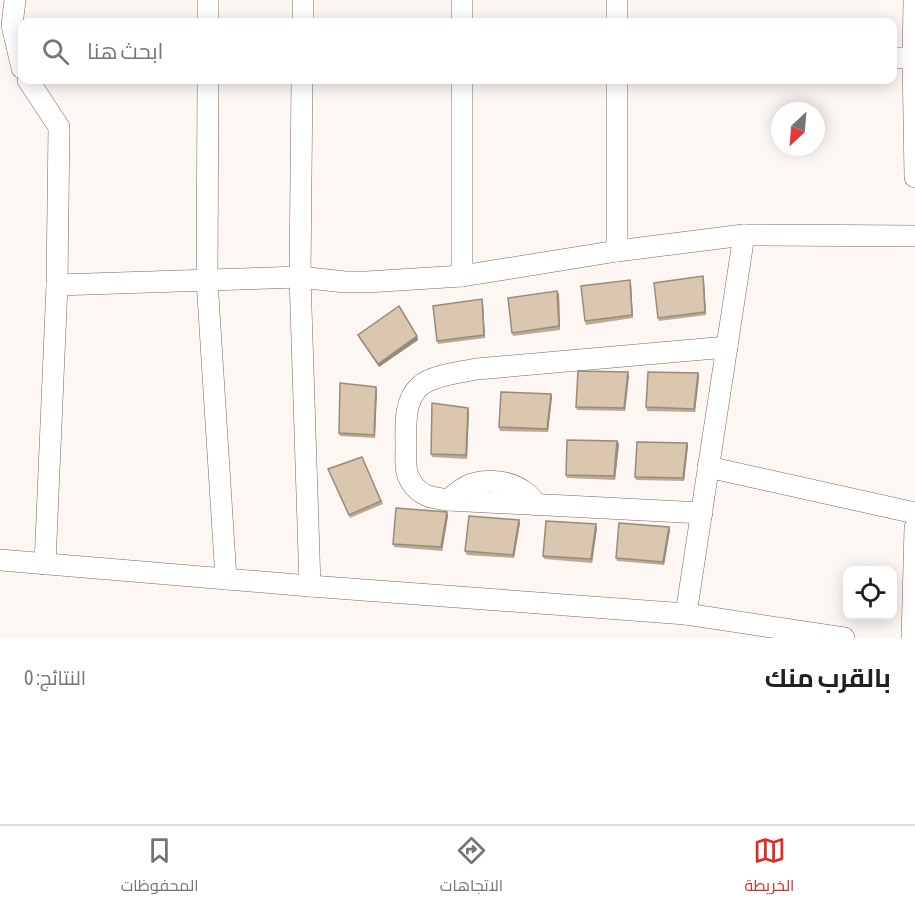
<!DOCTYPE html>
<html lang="ar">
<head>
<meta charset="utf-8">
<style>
	:root { --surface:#fff; --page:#f2f2f2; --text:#202124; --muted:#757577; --line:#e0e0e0; --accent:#d93025 }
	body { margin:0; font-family:"Asap Condensed",Cairo,sans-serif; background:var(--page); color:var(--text); direction:rtl }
	.controls { position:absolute; right:18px; bottom:18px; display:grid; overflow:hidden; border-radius:12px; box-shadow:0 3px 15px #0003 }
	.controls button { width:54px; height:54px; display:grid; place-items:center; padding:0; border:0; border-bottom:2px solid var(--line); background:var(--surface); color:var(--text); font:30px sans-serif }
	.compass { position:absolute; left:771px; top:102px; width:54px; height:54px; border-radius:50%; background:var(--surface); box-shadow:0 3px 15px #0003; rotate:206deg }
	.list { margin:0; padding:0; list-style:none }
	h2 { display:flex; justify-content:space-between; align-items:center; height:78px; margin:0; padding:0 24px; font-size:26px }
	h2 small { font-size:20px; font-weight:400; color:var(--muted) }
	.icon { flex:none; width:33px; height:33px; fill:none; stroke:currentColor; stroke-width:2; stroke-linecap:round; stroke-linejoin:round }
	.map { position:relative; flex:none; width:915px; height:638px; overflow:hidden; direction:ltr }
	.search { position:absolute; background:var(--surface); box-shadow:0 3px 15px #0003; left:18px; right:18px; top:18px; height:66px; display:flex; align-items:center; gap:15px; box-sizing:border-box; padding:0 21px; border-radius:12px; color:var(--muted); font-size:22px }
	.sheet { height:186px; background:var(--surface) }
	nav { display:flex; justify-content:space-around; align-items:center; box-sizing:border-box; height:84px; border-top:2px solid var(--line); background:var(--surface); font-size:16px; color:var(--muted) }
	nav a { display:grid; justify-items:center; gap:3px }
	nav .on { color:var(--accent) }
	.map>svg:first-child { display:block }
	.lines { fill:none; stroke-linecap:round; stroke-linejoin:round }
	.minor-casing { stroke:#7b6854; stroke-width:22 }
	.minor { stroke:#fff; stroke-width:21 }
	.wall { fill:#bcaa96 }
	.shaded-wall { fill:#998b7a }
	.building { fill:#dbc6af; stroke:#998b7a; stroke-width:1.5 }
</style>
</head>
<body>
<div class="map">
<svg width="915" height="638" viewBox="0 0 915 638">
	<rect width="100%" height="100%" fill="#fcf7f3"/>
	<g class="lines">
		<g class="minor-casing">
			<g id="minor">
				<path d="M15 0 12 25 22 68"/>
				<path d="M617 0V22"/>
				<path d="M914 0 913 58 915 177"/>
				<path d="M208 22V0"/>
				<path d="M303 22V0"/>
				<path d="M462 22V0"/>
				<path d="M892 58H913"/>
				<path d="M28 80 59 127 57 285 45 564"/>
				<path d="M208 80 207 280 226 579"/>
				<path d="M302 80 300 277 310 586"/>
				<path d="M617 80V251"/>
				<path d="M462 276V80"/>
				<path d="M57 285 300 277 345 282H367L462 276 617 251 744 235 915 236"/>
				<path d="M708 467 915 513"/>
				<path d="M448 500C455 494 463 487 472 484 488 479 510 481 523 491 529 494 533 500 537 505"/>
				<path d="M702 513 448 500C433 498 420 496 412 483 404 473 406 459 406 447 406 428 403 401 420 386 432 375 461 372 477 369L727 347"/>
				<path d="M0 560 310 586 686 614 844 638"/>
				<path d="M686 614 744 235"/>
				<path d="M912 638 915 528"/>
			</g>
		</g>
		<use href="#minor" class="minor"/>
	</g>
	<g class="wall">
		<path d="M630 280 631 283 633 318 586 325 585 321Z"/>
		<path d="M704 280 706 315 659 321 658 318Z"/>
		<path d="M559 294 560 330 513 336 512 333Z"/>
		<path d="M483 302 485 338 438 344 437 341Z"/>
		<path d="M358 335 417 336 418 340 379 367 359 338Z"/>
		<path d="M698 373 699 377 695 412 647 411 646 407Z"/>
		<path d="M629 376 625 411 577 410 576 407Z"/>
		<path d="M376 387 377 391 375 438 340 436 339 433Z"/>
		<path d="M551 394 552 397 548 432 500 431 499 427Z"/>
		<path d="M469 411 467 459 432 457 431 454Z"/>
		<path d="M617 441 619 444 615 480 567 478 566 475Z"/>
		<path d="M687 443 688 446 684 481 636 480 635 477Z"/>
		<path d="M362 457 383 504 350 518 328 469Z"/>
		<path d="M447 512 448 516 442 551 394 547 393 544Z"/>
		<path d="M520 523 514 558 467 555 465 551Z"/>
		<path d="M669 527 670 530 664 565 617 561 616 558Z"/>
		<path d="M597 528 592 563 544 559 543 556Z"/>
	</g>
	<g class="shaded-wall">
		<path d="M703 276 704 280 706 315 705 312Z"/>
		<path d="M630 280 631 283 633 318 632 315Z"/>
		<path d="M557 291 559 294 560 330 559 326Z"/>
		<path d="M482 299 483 302 485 338 484 335Z"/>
		<path d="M417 336 418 340 379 367 378 364Z"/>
		<path d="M628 372 629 376 625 411 624 408Z"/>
		<path d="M698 373 699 377 695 412 694 409Z"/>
		<path d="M376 387 377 391 375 438 374 435Z"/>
		<path d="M551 394 552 397 548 432 547 429Z"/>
		<path d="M468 408 469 411 467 459 466 455Z"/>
		<path d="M617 441 619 444 615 480 614 476Z"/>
		<path d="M687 443 688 446 684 481 683 478Z"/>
		<path d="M447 512 448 516 442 551 441 547Z"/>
		<path d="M519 520 520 523 514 558 513 555Z"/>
		<path d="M596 524 597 528 592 563 591 559Z"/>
		<path d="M669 527 670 530 664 565 663 562Z"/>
	</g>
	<g class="building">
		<path d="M703 276 705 312 658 318 654 283Z"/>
		<path d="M630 280 632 315 585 321 581 286Z"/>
		<path d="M557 291 559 326 512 333 508 298Z"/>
		<path d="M482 299 484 335 437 341 433 306Z"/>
		<path d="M399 306 417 336 378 364 358 335Z"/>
		<path d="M578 371 628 372 624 408 576 407Z"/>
		<path d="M648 372 698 373 694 409 646 407Z"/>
		<path d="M340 383 376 387 374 435 339 433Z"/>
		<path d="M501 392 551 394 547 429 499 427Z"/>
		<path d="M432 403 468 408 466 455 431 454Z"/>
		<path d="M567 440 617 441 614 476 566 475Z"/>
		<path d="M637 442 687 443 683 478 635 477Z"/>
		<path d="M362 457 381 501 349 515 328 469Z"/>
		<path d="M396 508 447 512 441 547 393 544Z"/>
		<path d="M469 516 519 520 513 555 465 551Z"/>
		<path d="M546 521 596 524 591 559 543 556Z"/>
		<path d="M619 523 669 527 663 562 616 558Z"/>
	</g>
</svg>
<div class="controls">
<button><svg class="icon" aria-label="locate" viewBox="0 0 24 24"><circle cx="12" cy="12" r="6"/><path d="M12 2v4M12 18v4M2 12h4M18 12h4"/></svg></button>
</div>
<svg class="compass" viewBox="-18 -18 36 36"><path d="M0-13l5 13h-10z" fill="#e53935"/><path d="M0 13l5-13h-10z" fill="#757577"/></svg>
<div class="search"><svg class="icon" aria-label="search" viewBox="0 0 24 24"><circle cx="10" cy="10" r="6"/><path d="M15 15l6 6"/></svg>ابحث هنا</div>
</div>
<section class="sheet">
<h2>بالقرب منك<small>النتائج: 0</small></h2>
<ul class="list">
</ul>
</section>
<nav>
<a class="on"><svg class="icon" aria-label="map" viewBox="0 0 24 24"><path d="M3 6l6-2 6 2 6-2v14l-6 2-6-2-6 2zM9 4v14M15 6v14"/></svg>الخريطة</a>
<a><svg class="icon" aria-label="directions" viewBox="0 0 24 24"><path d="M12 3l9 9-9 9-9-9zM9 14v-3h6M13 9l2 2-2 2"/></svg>الاتجاهات</a>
<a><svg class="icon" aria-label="saved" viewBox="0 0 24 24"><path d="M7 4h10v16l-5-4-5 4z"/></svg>المحفوظات</a>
</nav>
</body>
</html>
